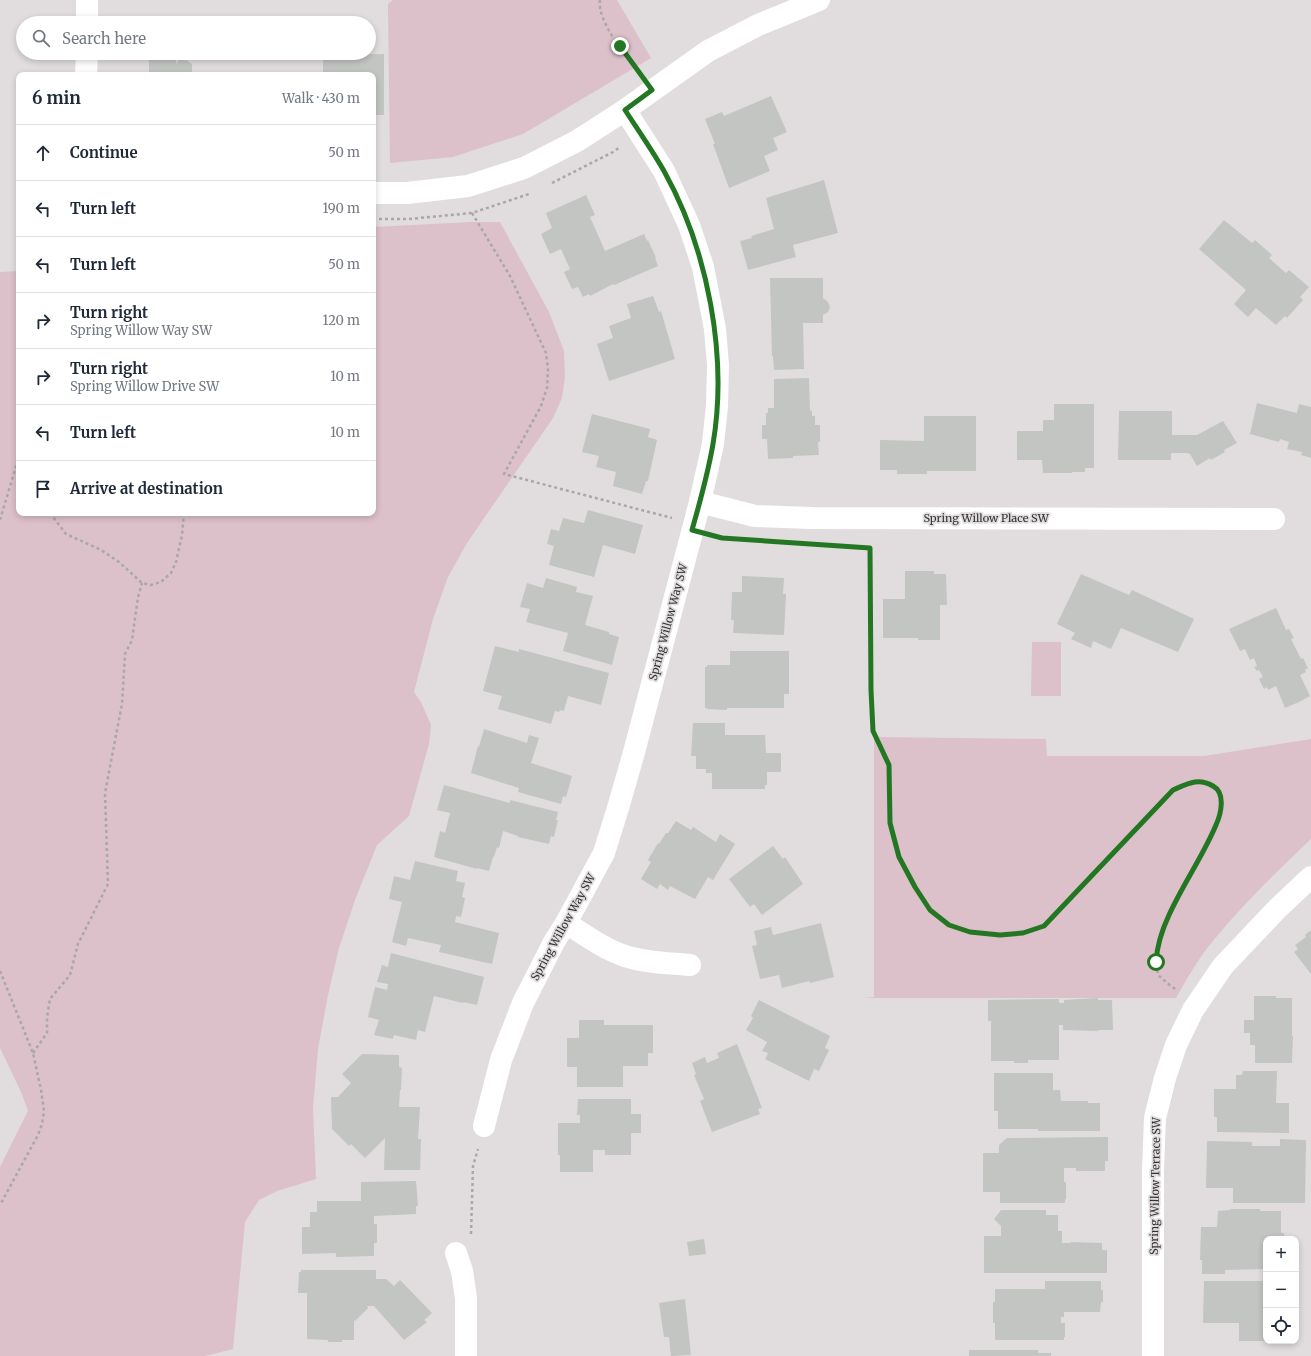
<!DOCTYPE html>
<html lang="en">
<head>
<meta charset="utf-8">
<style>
	:root { --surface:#fff; --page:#f6f6f7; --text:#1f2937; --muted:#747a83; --line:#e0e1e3 }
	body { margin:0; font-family:Merriweather,serif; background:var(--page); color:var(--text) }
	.controls { position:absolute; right:12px; bottom:12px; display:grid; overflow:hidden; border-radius:8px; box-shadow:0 2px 6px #0003 }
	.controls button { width:36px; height:36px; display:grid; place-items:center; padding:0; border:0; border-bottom:1px solid var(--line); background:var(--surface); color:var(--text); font:20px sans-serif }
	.stop { position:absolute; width:12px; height:12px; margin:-9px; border:3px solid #237722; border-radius:50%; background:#fff }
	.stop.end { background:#237722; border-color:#fff; box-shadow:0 1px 4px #0008 }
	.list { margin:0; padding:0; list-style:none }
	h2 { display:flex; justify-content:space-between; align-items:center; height:52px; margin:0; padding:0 16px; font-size:17px }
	h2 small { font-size:13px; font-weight:400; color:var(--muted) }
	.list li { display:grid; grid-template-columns:26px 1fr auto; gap:12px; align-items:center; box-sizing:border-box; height:56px; padding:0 16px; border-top:1px solid var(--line) }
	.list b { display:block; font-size:15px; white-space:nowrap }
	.list p { margin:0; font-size:13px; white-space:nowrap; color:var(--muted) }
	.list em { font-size:13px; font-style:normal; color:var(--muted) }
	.icon { flex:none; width:22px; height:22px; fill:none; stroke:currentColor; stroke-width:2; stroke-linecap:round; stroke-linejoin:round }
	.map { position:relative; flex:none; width:1311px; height:1356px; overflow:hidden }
	.search { position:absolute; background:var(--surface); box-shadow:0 2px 6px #0003; left:16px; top:16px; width:360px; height:44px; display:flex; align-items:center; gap:10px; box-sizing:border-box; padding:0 14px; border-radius:22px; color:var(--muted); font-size:15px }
	.panel { position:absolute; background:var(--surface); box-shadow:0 2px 6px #0003; left:16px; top:72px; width:360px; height:444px; border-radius:8px }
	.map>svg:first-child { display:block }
	.green { fill:#dcc0ca }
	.building { fill:#c2c5c2 }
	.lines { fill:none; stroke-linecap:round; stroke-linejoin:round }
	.path { stroke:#aaa7a8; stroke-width:2.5; stroke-dasharray:3 3; stroke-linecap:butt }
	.minor { stroke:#fff; stroke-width:22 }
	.route { stroke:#237722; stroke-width:5 }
	.labels { text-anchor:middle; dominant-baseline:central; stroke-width:3.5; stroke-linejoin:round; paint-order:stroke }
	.street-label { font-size:11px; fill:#333132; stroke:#e1ddde }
</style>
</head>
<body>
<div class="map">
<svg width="1311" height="1356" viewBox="0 0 1311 1356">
	<rect width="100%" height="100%" fill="#e1ddde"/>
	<g class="green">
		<path d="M393 0H617L651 58 523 134 453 157 390 163 388 4Z"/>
		<path d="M471 222H500L549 312 564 351 565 377 562 398 553 418 467 543 448 577 433 619 414 692 421 702 431 725 429 744 409 816 377 845 355 900 339 948 328 995 318 1049 313 1108 316 1179 277 1191 259 1200 245 1222 233 1349 205 1356H0V1167L28 1111 21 1092 0 1048V272L19 271V513H373V227Z"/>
		<path d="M1032 642H1061V696H1031Z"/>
		<path d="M874 737 1046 739 1047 756H1204L1311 739V839C1274 874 1237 910 1205 951 1194 966 1185 982 1176 998H863L874 997Z"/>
	</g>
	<g class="building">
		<path d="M384 54V115H373V75H323V55Z"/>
		<path d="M149 60H176V64L179 60H186L192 64V75H149Z"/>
		<path d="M771 96 787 132 773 138 778 150 764 156 770 171 729 188 713 144H715L705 119 722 112 724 116Z"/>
		<path d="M824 180 838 233 793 245 796 257 748 270 740 241 752 238 751 236 774 229 766 198Z"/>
		<path d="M586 195 595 215 590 217 605 251 644 234 647 241 648 240 656 258H655L658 266 614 285 613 284 590 296 589 294 583 297 578 287 572 289 564 272 570 269 561 249 550 254 541 234 552 228 546 213Z"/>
		<path d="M1224 220 1252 243 1255 240 1272 255 1269 258 1286 273 1289 270 1309 287 1300 297 1303 300 1287 318 1285 316 1276 325 1256 308 1248 317 1234 304 1246 290 1199 249Z"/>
		<path d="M770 278H823V298L828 302 830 307 828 312 823 315V323H803L804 369 774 370 773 356H772Z"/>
		<path d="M653 296 659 312 661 311 675 359 609 381 597 344 613 338 609 326 631 318 627 304Z"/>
		<path d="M809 378 810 411H812V416H815V425H820V442H818L819 455 793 456V458L768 459 767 439H762V425H766V413H768V408H774V379Z"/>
		<path d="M1257 403 1297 413 1299 404 1311 407V458L1301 455 1302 452 1287 449 1289 442 1280 439 1279 442 1250 434Z"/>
		<path d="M1054 404H1094V468H1085V472H1072V473H1043L1042 460H1017V431H1043V420H1054Z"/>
		<path d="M1119 411H1172V435H1197L1223 421 1237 443 1224 450 1225 452 1211 460 1210 458 1197 466 1190 454 1186 453H1171V460H1118Z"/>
		<path d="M592 414 650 429 648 437 657 440 648 481H646L642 494 613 486 616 472 596 467 599 456 582 452Z"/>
		<path d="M924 416H976V471H927V474H897V470H880V440L924 441Z"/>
		<path d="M588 510 643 525 635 554 603 545 594 577 549 565 554 546 547 544 551 529 559 531 563 518 584 523Z"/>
		<path d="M905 571H934V574H946L947 605H940V640H918V638H883V599H905Z"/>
		<path d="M1081 574 1129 595 1132 590 1194 619 1178 652 1121 628 1111 649 1093 641 1091 648 1071 639 1075 633 1057 624Z"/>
		<path d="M742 576 784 578 783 594H786L784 635 733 633 734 620H731L732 592H742Z"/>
		<path d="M546 578 577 587 576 592 593 596 585 625 609 632V634L619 637 612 665 563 651 568 633 526 622 530 609 520 607 527 583 543 588Z"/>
		<path d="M1276 608 1286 630 1289 629 1294 638 1291 639 1301 659 1303 658 1308 668 1305 670 1306 672 1300 675 1310 696 1299 702 1285 708 1276 686 1268 690 1267 687 1264 689 1259 679 1263 677 1259 670 1257 671 1254 667 1257 666 1254 658 1250 660 1245 649 1240 651 1229 629Z"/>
		<path d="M495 646 519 652V649L609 673 601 705 568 696 564 711 560 710 559 712 555 711 551 724 498 709 502 696 483 691Z"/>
		<path d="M730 651H789V694H784V708H727V710L707 709V708H705V667H707V665H730Z"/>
		<path d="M693 723H725V735H765L766 753H781V772H767V785H765V789H712V773H706V769H696V756H691Z"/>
		<path d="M484 729 527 743 529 735 539 738 531 763 572 776 566 797 563 796 561 804 518 792 519 788 471 773 478 746 479 747Z"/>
		<path d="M444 785 510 803V800L558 812 556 820H558L554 837 551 836 549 844 518 837V836L503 831 499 848 497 847 494 857H493L489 871 477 868V869L434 857 440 831 445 833 450 813 437 810Z"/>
		<path d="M676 821 691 830 693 827 716 842 720 834 735 844 713 880 708 877 695 899 670 886 668 890 660 884 657 889 641 879 651 862 648 860 658 843 659 844 666 833H668Z"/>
		<path d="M773 846 783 859 785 857 803 884 762 915 754 904 750 907 729 879Z"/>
		<path d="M415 861 458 871 456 881 465 883 462 897 465 898 461 917 456 916 455 922 499 933 492 964 439 952 441 945 408 938 406 946 392 942 402 902 389 899 394 876 410 880Z"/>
		<path d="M821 923 834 977 810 983 809 981 782 988 779 975 760 979 752 946 757 945 754 931 771 927 773 935Z"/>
		<path d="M1311 930V974L1294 952 1298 949 1295 945 1306 937 1305 935Z"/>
		<path d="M391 953 484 977 477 1005 463 1002V1003L434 996 425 1032 418 1030 416 1040 394 1035 393 1039 374 1035 379 1020 368 1017 375 987 387 990 388 984 377 982 382 965 388 967Z"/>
		<path d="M1254 996H1276V998H1292V1036H1293L1292 1063H1255V1045H1250V1033H1244V1020H1254Z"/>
		<path d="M1098 998V1000H1112L1113 1030H1098V1031L1063 1030V1025H1059V1060H1028V1063H1014V1061H991V1021H988V1000L1059 999V1003H1064V1000Z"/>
		<path d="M759 1000 830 1036 825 1048 829 1050 819 1071 814 1069 809 1081 765 1059 768 1053 762 1051 767 1042 746 1030 753 1018 751 1016Z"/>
		<path d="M579 1020H604V1025H653V1053H648V1066H623V1087H577V1067H567V1038H579Z"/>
		<path d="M737 1044 762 1108 758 1109 760 1114 712 1132 700 1101 704 1099 694 1075 696 1074 692 1063 705 1057 707 1063 719 1058 717 1053Z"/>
		<path d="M362 1054 399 1055V1067L402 1068 401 1090H400L399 1107H420L418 1139H421L420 1170H384L385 1138 365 1158 351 1144 349 1146 332 1129 331 1097H338L351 1083 342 1074Z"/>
		<path d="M1243 1071H1277L1276 1103H1289V1133L1217 1132V1117H1214V1089H1236V1075H1242Z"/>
		<path d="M994 1073H1053V1090H1060L1061 1101H1088V1103H1100V1131H1038V1129H998V1111H994Z"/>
		<path d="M578 1099H631V1114H641V1133H631V1155H605V1150H593V1172H560V1155H558V1123H580V1115H577Z"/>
		<path d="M1108 1137V1161H1105V1171H1076V1168H1064V1182H1066V1199H1065V1203H1000V1192H983V1153H999V1145L1007 1138Z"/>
		<path d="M1280 1139 1306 1140 1305 1203H1233V1188H1206L1207 1141 1252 1142V1146H1280Z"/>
		<path d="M416 1181 418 1206H416V1214L374 1216V1224H377V1243H374V1256L336 1257V1253L302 1254V1227H310V1212H317V1201H361V1182Z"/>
		<path d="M1230 1209H1260V1211H1281V1233H1284V1239H1266V1269L1225 1270V1274H1202V1260H1200L1201 1227H1217L1218 1211 1230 1210Z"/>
		<path d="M1001 1210H1046V1215H1058V1231H1062V1243H1071V1242L1102 1243V1250H1107V1273H984V1236H1001V1226L994 1219Z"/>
		<path d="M704 1239 706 1254 689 1256 687 1242Z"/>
		<path d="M301 1270H376V1279H386L394 1286 400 1280 432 1313 424 1320 427 1322 404 1340 374 1306H367L368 1308 355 1321 354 1320V1340H342V1342H328V1340L307 1339V1293H298L299 1272H301Z"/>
		<path d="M1045 1281H1101V1290H1103V1302H1101L1100 1312H1064V1317H1061V1323H1065V1337H1064V1340H995V1323H993V1302H995V1289H1045Z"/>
		<path d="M1204 1281H1266V1341H1239V1323H1203Z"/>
		<path d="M685 1299 691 1355 671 1356 669 1337H664L659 1303Z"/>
		<path d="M969 1350H1038V1353H1051V1356H969Z"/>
	</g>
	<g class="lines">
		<g class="path">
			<path d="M600 0C597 22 625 53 637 71"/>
			<path d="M552 183 613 152 620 147"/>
			<path d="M472 213 510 276 546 353 548 369 547 388 541 406 504 474 672 518"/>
			<path d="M373 219H409L472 213 529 194"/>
			<path d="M50 513 66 534 101 550 119 562 142 583 151 585 161 582 171 573 176 562 182 535 184 513"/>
			<path d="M0 520 17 463 19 440"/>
			<path d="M716 536 739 539"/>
			<path d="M814 544 870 548 871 690 873 731 889 765 890 823 899 857 915 887 930 910 949 925 970 932 1000 935 1023 933 1044 926 1173 790C1187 784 1198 778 1213 786 1226 793 1221 814 1216 825 1204 856 1180 886 1168 917 1159 938 1154 952 1158 975L1172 987 1178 990"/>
			<path d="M0 971 33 1053 41 1090 44 1111 42 1124 38 1135 0 1205"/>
			<path d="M33 1053 47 1033V1017L50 999 70 975 78 944 108 884 105 793 122 704 125 654 132 640 138 597 142 583"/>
			<path d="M471 1234 473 1166 478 1149"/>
		</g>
		<g class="minor">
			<path d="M87 23V0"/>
			<path d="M86 75 87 53"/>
			<path d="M373 193H407L468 186 524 168 577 141 625 110 708 51 758 25 819 0"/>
			<path d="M700 502 755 516 811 518 1274 519"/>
			<path d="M566 923C585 935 604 949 625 956 646 963 669 963 690 965"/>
			<path d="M484 1126 501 1060 523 1003 554 942 566 923 604 853 618 808 633 756 700 502 713 444 717 406 718 365 715 329 703 267 689 225 664 171 625 110"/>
			<path d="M456 1253 462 1271 466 1298V1356"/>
			<path d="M1153 1356V1170L1155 1118 1165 1078 1176 1045 1193 1010 1223 966 1277 909 1311 877"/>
		</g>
	</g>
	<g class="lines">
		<path class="route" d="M620 46 652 90 625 110C638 130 652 150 664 171 708 250 728 356 713 444 708 473 700 502 692 530L722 538 870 548 871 690 873 731 889 765 890 823 899 857 915 887 930 910 949 925 970 932 1000 935 1023 933 1044 926 1173 790C1187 784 1198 777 1213 786 1226 793 1221 814 1216 825 1203 856 1183 884 1169 915 1162 930 1157 945 1156 962"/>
	</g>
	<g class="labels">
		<g class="street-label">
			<text x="986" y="518">Spring Willow Place SW</text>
			<text transform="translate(668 622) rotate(-75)">Spring Willow Way SW</text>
			<text transform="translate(563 927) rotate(-61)">Spring Willow Way SW</text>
			<text transform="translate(1155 1186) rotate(-89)">Spring Willow Terrace SW</text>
		</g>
	</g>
</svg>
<div class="controls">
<button>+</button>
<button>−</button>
<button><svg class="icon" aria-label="locate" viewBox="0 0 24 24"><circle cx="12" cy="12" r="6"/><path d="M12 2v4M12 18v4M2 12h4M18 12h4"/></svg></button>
</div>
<div class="stop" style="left:1156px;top:962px"></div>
<div class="stop end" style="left:620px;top:46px"></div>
<div class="search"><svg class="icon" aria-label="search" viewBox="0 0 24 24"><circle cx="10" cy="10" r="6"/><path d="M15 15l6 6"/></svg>Search here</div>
<section class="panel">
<h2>6 min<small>Walk · 430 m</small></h2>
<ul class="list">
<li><svg class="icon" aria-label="ahead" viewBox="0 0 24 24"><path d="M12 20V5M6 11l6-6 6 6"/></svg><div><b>Continue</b></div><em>50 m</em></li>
<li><svg class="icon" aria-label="left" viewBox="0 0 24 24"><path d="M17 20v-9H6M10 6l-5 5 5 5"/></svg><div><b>Turn left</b></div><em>190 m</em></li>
<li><svg class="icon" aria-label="left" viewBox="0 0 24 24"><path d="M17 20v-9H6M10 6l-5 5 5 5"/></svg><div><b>Turn left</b></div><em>50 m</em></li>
<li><svg class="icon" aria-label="right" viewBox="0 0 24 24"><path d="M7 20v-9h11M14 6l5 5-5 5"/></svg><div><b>Turn right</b><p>Spring Willow Way SW</p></div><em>120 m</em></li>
<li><svg class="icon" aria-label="right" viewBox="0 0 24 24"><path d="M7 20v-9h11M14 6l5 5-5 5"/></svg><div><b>Turn right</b><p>Spring Willow Drive SW</p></div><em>10 m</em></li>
<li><svg class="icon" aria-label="left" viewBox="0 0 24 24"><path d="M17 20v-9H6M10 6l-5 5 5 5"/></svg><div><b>Turn left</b></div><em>10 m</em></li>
<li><svg class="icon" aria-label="arrive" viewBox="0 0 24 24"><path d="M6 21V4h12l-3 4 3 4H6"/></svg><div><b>Arrive at destination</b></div></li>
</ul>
</section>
</div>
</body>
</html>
